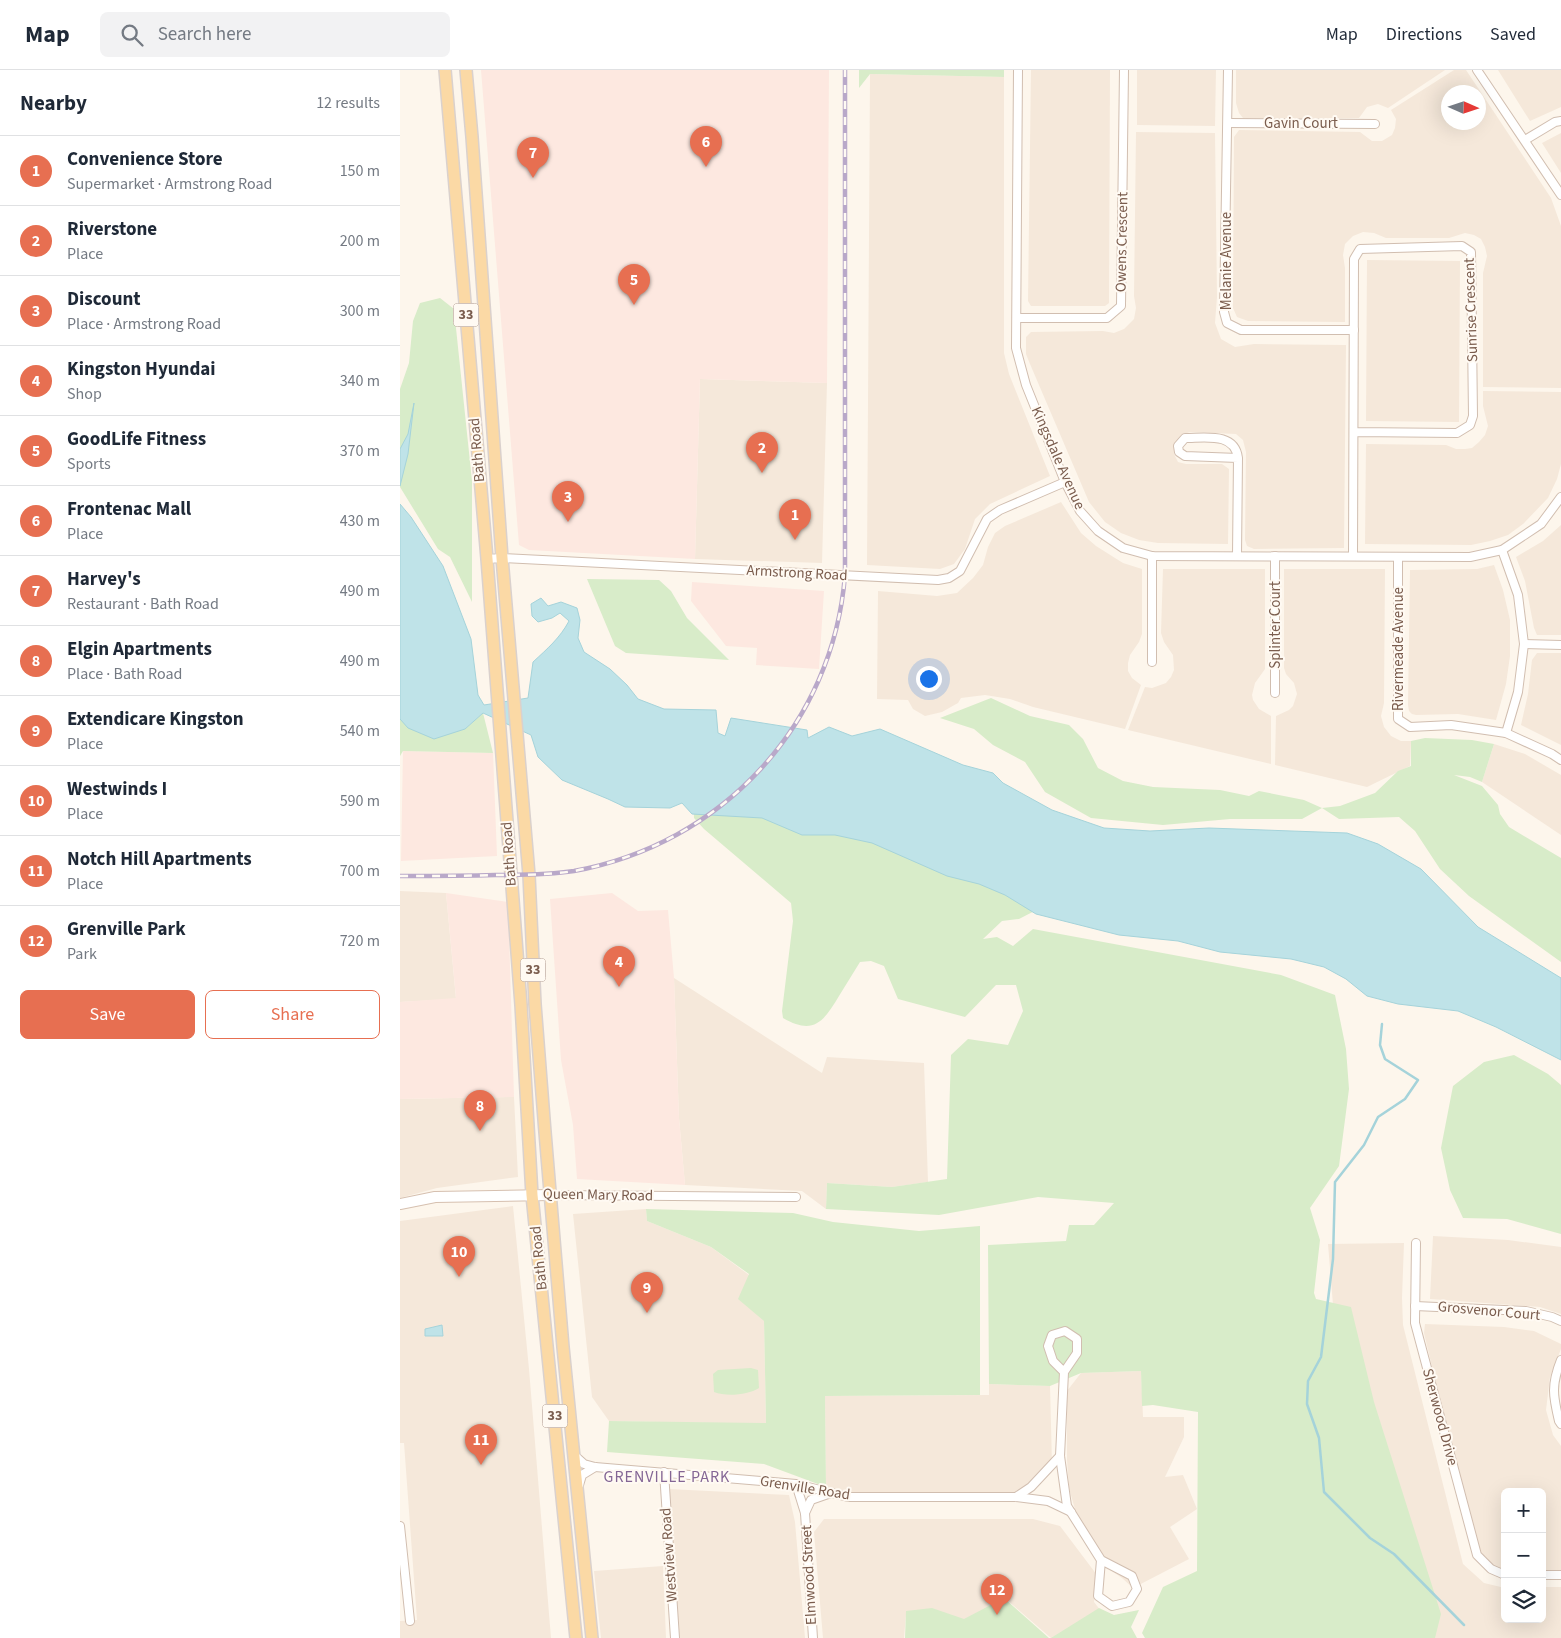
<!DOCTYPE html>
<html lang="en">
<head>
<meta charset="utf-8">
<style>
	:root { --surface:#fff; --page:#f2f2f3; --text:#1f2937; --muted:#747a83; --line:#e0e1e3; --accent:#e76f51 }
	body { margin:0; font-family:"Source Sans 3",sans-serif; background:var(--page); color:var(--text) }
	.controls { position:absolute; right:15px; bottom:15px; display:grid; overflow:hidden; border-radius:8px; box-shadow:0 5px 20px #0002 }
	.controls button { width:45px; height:45px; display:grid; place-items:center; padding:0; border:0; border-bottom:1px solid var(--line); background:var(--surface); color:var(--text); font:25px sans-serif }
	.compass { position:absolute; left:1041px; top:15px; width:45px; height:45px; border-radius:50%; background:var(--surface); box-shadow:0 5px 20px #0002; rotate:93deg }
	.you { position:absolute; left:528px; top:608px; width:18px; height:18px; margin:-12px; border:4px solid #fff; border-radius:50%; background:#1a73e8; box-shadow:0 0 0 8px #1a73e833 }
	.badge { display:grid; place-items:center; width:32px; height:32px; border-radius:50%; background:var(--accent); color:#fff; font-size:16px; font-weight:700 }
	.pin { position:absolute; translate:-50% -41px; filter:drop-shadow(0 1px 2px #0008) }
	.pin::after { content:''; position:absolute; top:26px; width:18px; height:15px; background:inherit; clip-path:polygon(0 0,100% 0,50% 100%) }
	.list { margin:0; padding:0; list-style:none }
	h2 { display:flex; justify-content:space-between; align-items:center; height:65px; margin:0; padding:0 20px; font-size:21px }
	h2 small { font-size:16px; font-weight:400; color:var(--muted) }
	.list li { display:grid; grid-template-columns:32px 1fr auto; gap:15px; align-items:center; box-sizing:border-box; height:70px; padding:0 20px; border-top:1px solid var(--line) }
	.list b { display:block; font-size:19px; white-space:nowrap }
	.list p { margin:0; font-size:16px; white-space:nowrap; color:var(--muted) }
	.list em { font-size:16px; font-style:normal; color:var(--muted) }
	.actions { display:flex; gap:10px; padding:15px 20px }
	.actions a { flex:1; padding:11px 0; border:1px solid var(--accent); border-radius:8px; text-align:center; font-size:18px; color:var(--accent) }
	.actions .main { background:var(--accent); color:#fff }
	.icon { flex:none; width:28px; height:28px; fill:none; stroke:currentColor; stroke-width:2; stroke-linecap:round; stroke-linejoin:round }
	.map { position:relative; flex:none; width:1161px; height:1568px; overflow:hidden }
	header { display:flex; align-items:center; gap:30px; box-sizing:border-box; height:70px; padding:0 25px; background:var(--surface); border-bottom:1px solid var(--line) }
	header strong { font-size:24px }
	nav { display:flex; gap:28px; margin-inline-start:auto; font-size:18px }
	.search { width:350px; height:45px; background:var(--page); display:flex; align-items:center; gap:12px; box-sizing:border-box; padding:0 18px; border-radius:8px; color:var(--muted); font-size:19px }
	main { display:flex }
	aside { flex:1; background:var(--surface) }
	.map>svg:first-child { display:block }
	.residential { fill:#f5e8da; fill-rule:evenodd }
	.commercial { fill:#fde8e0 }
	.green { fill:#d8ecc9 }
	.water { fill:#bfe3e8; stroke:#a5d3da }
	.lines { fill:none; stroke-linecap:round; stroke-linejoin:round }
	.stream { stroke:#a5d3da; stroke-width:2.5 }
	.street-casing { stroke:#d1beb0; stroke-width:10 }
	.secondary-casing { stroke:#d6c0b0; stroke-width:12 }
	.primary-casing { stroke:#dad1cd; stroke-width:14 }
	.street { stroke:#fff; stroke-width:8 }
	.secondary { stroke:#fff; stroke-width:10 }
	.primary { stroke:#fbd9a5; stroke-width:11 }
	.rail-casing { stroke:#b9a8c9; stroke-width:4.5 }
	.rail { stroke:#fffaf3; stroke-width:2.5; stroke-dasharray:8; stroke-linecap:butt }
	.labels { text-anchor:middle; dominant-baseline:central; stroke-width:4; stroke-linejoin:round; paint-order:stroke }
	.shield { fill:#fffaf3; stroke:#a28b7f; stroke-width:1 }
	.shield-label { font-size:14px; font-weight:bold; fill:#7a5c4d }
	.street-label { font-size:15px; fill:#7a5c4d; stroke:#fffaf3 }
	.neighbourhood-label { font-size:16px; letter-spacing:1px; fill:#846695; stroke:#fffaf3 }
</style>
</head>
<body>
<header>
<strong>Map</strong>
<div class="search"><svg class="icon" aria-label="search" viewBox="0 0 24 24"><circle cx="10" cy="10" r="6"/><path d="M15 15l6 6"/></svg>Search here</div>
<nav><a>Map</a><a>Directions</a><a>Saved</a></nav>
</header>
<main>
<aside>
<h2>Nearby<small>12 results</small></h2>
<ul class="list">
<li><span class="badge">1</span><div><b>Convenience Store</b><p>Supermarket · Armstrong Road</p></div><em>150 m</em></li>
<li><span class="badge">2</span><div><b>Riverstone</b><p>Place</p></div><em>200 m</em></li>
<li><span class="badge">3</span><div><b>Discount</b><p>Place · Armstrong Road</p></div><em>300 m</em></li>
<li><span class="badge">4</span><div><b>Kingston Hyundai</b><p>Shop</p></div><em>340 m</em></li>
<li><span class="badge">5</span><div><b>GoodLife Fitness</b><p>Sports</p></div><em>370 m</em></li>
<li><span class="badge">6</span><div><b>Frontenac Mall</b><p>Place</p></div><em>430 m</em></li>
<li><span class="badge">7</span><div><b>Harvey's</b><p>Restaurant · Bath Road</p></div><em>490 m</em></li>
<li><span class="badge">8</span><div><b>Elgin Apartments</b><p>Place · Bath Road</p></div><em>490 m</em></li>
<li><span class="badge">9</span><div><b>Extendicare Kingston</b><p>Place</p></div><em>540 m</em></li>
<li><span class="badge">10</span><div><b>Westwinds I</b><p>Place</p></div><em>590 m</em></li>
<li><span class="badge">11</span><div><b>Notch Hill Apartments</b><p>Place</p></div><em>700 m</em></li>
<li><span class="badge">12</span><div><b>Grenville Park</b><p>Park</p></div><em>720 m</em></li>
</ul>
<div class="actions"><a class="main">Save</a><a>Share</a></div>
</aside>
<div class="map">
<svg width="1161" height="1568" viewBox="0 0 1161 1568">
	<rect width="100%" height="100%" fill="#fdf6ec"/>
	<g class="residential">
		<path d="M631 0H710L709 233 705 236H631L628 231Z"/>
		<path d="M737 0H816L815 56 737 55Z"/>
		<path d="M836 0H1045L988 38 978 34 967 37 959 48H843L839 43 836 33Z"/>
		<path d="M1054 0H1066L1151 128 1161 156V318L1083 317V203L1087 186 1085 177 1081 169 1074 165 1065 163 1049 168H986L974 163 963 162 953 166 945 174 943 185 945 198V252L848 251 837 247 833 238 834 67 839 60 960 62 972 71H982L992 65 995 58 996 49 991 40ZM1048 22H1078V52H1048Z"/>
		<path d="M1098 0H1161V37L1130 51Z"/>
		<path d="M470 4 604 7V283L609 304 650 406 590 434 575 449 565 479 554 494 540 499 467 495Z"/>
		<path d="M736 62 815 63 817 227 815 253 821 269 835 277 854 274 946 275 944 478 854 479 847 476 845 470 846 382 843 370 836 364 790 362 781 365 776 373 774 384 778 392 786 394H822L829 399 828 474 758 473 739 470 721 463 705 452 689 432 630 294 626 284V267L631 262 703 261 714 263 724 259 734 249 736 238 734 226Z"/>
		<path d="M1161 63V103L1142 73Z"/>
		<path d="M967 190 1060 191 1059 352 966 351Z"/>
		<path d="M300 309 427 313 422 493 295 489Z"/>
		<path d="M1083 321 1161 322V394L1157 409 1148 428 1123 454 1108 465 1090 471 1071 475 965 474 966 374 1046 375 1056 379H1065L1072 378 1079 372 1085 365 1088 356 1083 336Z"/>
		<path d="M661 432 681 463 696 476 723 493 742 499V564L739 572 730 585 728 593V601L732 608 741 615 725 659 633 637 610 629 585 625 561 628 558 633 542 642 525 646 513 639 508 630 477 629 478 521 537 526 557 523 573 508 583 495 588 477 595 463 605 456Z"/>
		<path d="M1161 455V565H1137L1134 558 1125 511 1116 487 1143 471Z"/>
		<path d="M1094 495 1103 520 1110 550V586L1106 614 1096 650 1058 644 1016 645 1012 644 1009 641 1008 635 1010 500 1077 499Z"/>
		<path d="M763 499H865V599L855 613 852 625 853 630 859 639 871 646V694L728 660 745 617 752 618 766 613 771 607 774 600 773 585 764 572 761 563Z"/>
		<path d="M884 499H985L984 633 981 646 984 657 991 666 1001 671H1011L1010 696 967 717 875 695 876 646 889 640 893 636 897 624 894 613 886 604 884 598Z"/>
		<path d="M1137 583H1161V675L1121 655 1128 624 1132 590Z"/>
		<path d="M1094 674 1125 684 1161 705V765L1082 712Z"/>
		<path d="M0 821 46 823 56 929 0 932Z"/>
		<path d="M274 908 422 1003 427 987 524 993 528 1112 492 1117 427 1113 426 1139 402 1121 285 1115 279 1048Z"/>
		<path d="M114 1027 118 1107 37 1118 0 1128V1029Z"/>
		<path d="M113 1136 129 1299 151 1568H0V1551L17 1550 4 1373H0V1151Z"/>
		<path d="M246 1139 247 1151 311 1177 349 1205 364 1251 366 1354 209 1351 192 1327 173 1144Z"/>
		<path d="M1033 1166 1108 1170 1161 1177V1244L1140 1237 1030 1229Z"/>
		<path d="M1004 1173 1002 1228 1003 1255 1063 1494 1084 1513 1105 1518V1549H1142V1517H1161V1568H1018L935 1259 928 1174Z"/>
		<path d="M1025 1254 1104 1257 1134 1261 1161 1274V1279L1150 1307 1146 1340 1153 1365 1161 1376V1509H1142V1422H1105V1508H1100L1084 1497 1075 1478 1024 1263Z"/>
		<path d="M741 1301 743 1347H784V1367L765 1407 783 1405 797 1439 770 1457 789 1489 733 1518 722 1508 709 1499 678 1450 669 1418 667 1390V1321L681 1303Z"/>
		<path d="M589 1314 650 1316 652 1394 617 1427 426 1426 425 1326 589 1325Z"/>
		<path d="M268 1419 389 1425 395 1452 405 1568H276Z"/>
		<path d="M424 1449H633L660 1456 697 1505 694 1532 701 1541 655 1568H651L607 1530 566 1551 506 1544 504 1568H423L414 1462Z"/>
		<path d="M263 1496 266 1568H201L194 1501Z"/>
	</g>
	<g class="commercial">
		<path d="M81 0H429L427 313 300 309 295 489 129 480 119 475Z"/>
		<path d="M292 512 424 521 419 599 356 595 357 578 326 576 291 531Z"/>
		<path d="M3 681 93 683 97 786 1 791Z"/>
		<path d="M46 823 108 832 114 1027 0 1029V932L56 928Z"/>
		<path d="M212 823 238 841 268 840 274 908 279 1048 285 1115 177 1109 173 1055 161 990 150 829Z"/>
	</g>
	<g class="green">
		<path d="M459 0H604V7L470 4 459 18Z"/>
		<path d="M40 228 54 239 72 411V532L50 487 38 479 0 417V319L9 293 13 251 20 233Z"/>
		<path d="M187 509 259 510 271 521 287 548 329 590 226 583 215 576Z"/>
		<path d="M0 626 65 659 83 643 93 683 3 681 0 686Z"/>
		<path d="M591 628 630 646 669 655 683 669 698 698 723 711 753 717 820 720 849 726 859 721 904 730 922 738 940 736 975 723 998 701 1011 696V671L1025 668 1072 670 1094 674 1082 712 1070 707 1054 705 1082 716 1098 735 1100 744 1109 757 1161 788V892L1069 826 1040 799 1015 761 999 747 939 749 922 738 902 749H830L763 755 691 748 645 722 625 692 593 675 574 659 540 648Z"/>
		<path d="M293 726H359L650 833 619 849 602 851 583 869 597 867 613 876 633 859 881 905 935 925 946 979 949 1019 939 1096 910 1138 920 1170 914 1223 916 1229 951 1237 974 1332 1041 1544 1035 1568H745L742 1563 763 1517 797 1501 798 1342 753 1335 742 1336 741 1301 681 1303 650 1316 589 1314 588 1175 666 1171 669 1155H694L714 1133 638 1127 539 1145 426 1139 427 1113 492 1117 547 1109 551 985 568 969 608 975 623 941 616 915H596L565 947 498 929 484 896 471 891 460 892C453 903 446 915 439 926 424 951 414 966 383 948L382 941 393 851 391 833 304 759 294 748Z"/>
		<path d="M1114 985 1148 1004 1161 1015V1164L1107 1149 1063 1148 1050 1120 1041 1078 1053 1016 1084 992Z"/>
		<path d="M246 1139 393 1143 433 1152 519 1161 580 1156V1325L425 1326 426 1417 364 1394 207 1382 209 1351 366 1353 364 1251 338 1229 349 1204 311 1177 247 1151Z"/>
		<path d="M351 1298 358 1300 359 1318C348 1325 326 1327 314 1322L313 1304 318 1300Z"/>
		<path d="M604 1528 649 1568H505L506 1541 532 1538 564 1549Z"/>
		<path d="M699 1538 714 1545 739 1540 731 1557 737 1568H651Z"/>
	</g>
	<g class="water">
		<path d="M14 333 8 384 0 416V379L8 364Z"/>
		<path d="M0 434 11 447 43 496 71 569 78 625 84 635 128 628 133 592C147 579 160 568 169 551L160 543 152 548 138 552 132 546 131 534 141 528 148 536 161 532 177 538 180 550 178 568 184 582 210 599 227 615 238 629 264 639 316 640 318 663 325 666 331 648 407 660 408 668 429 657 452 666 480 659 563 695 593 703 603 713 652 740 704 758 750 761 809 758 947 763 978 774 1021 799 1078 857 1161 908V990L1096 957 1058 941 998 934 967 926 946 909 924 897 891 889 820 882 778 871 719 865 636 844 605 825 579 814 547 806 472 773 435 765H402L362 748 292 744 282 733 270 738 225 737 208 729 162 710 138 687 131 665 83 643 65 659 34 669 8 658 0 649Z"/>
		<path d="M42 1255 43 1266H25V1259Z"/>
	</g>
	<g class="lines">
		<path class="stream" d="M982 954 980 975 985 989 1018 1010 1005 1029 978 1047 964 1075 935 1112 933 1189 921 1287 908 1311 907 1334 919 1368 924 1422 970 1468 994 1484 1064 1555"/>
		<g class="street-casing">
			<g id="street">
				<path d="M618 0 616 278 626 315 665 412 680 441 698 461 723 478 752 486 1070 487 1102 480 1141 454 1161 427"/>
				<path d="M828 0 824 242 827 253 841 260H954"/>
				<path d="M1077 0 1161 125"/>
				<path d="M828 53 975 54"/>
				<path d="M1125 70 1155 52 1161 51"/>
				<path d="M617 248H707L721 236 724 0"/>
				<path d="M1102 480 1118 525 1124 574 1118 622 1106 663"/>
				<path d="M837 486 838 388C835 362 805 368 785 368L778 376 779 382 785 386 838 388"/>
				<path d="M875 486V623"/>
				<path d="M953 486 954 189 960 179 1062 176 1071 182 1073 346 1070 355 1057 363 954 362"/>
				<path d="M998 488V649L1010 657 1051 655 1106 663 1152 684 1161 690"/>
				<path d="M87 489 102 488 538 510 549 508 560 501 587 449 600 440 665 412"/>
				<path d="M1124 574 1161 575"/>
				<path d="M752 592V486"/>
				<path d="M150 1125 396 1127"/>
				<path d="M1016 1173 1015 1253 1077 1485 1091 1499 1105 1505"/>
				<path d="M1015 1236 1126 1241 1152 1247 1161 1251"/>
				<path d="M1161 1290C1151 1315 1153 1326 1159 1351L1161 1354"/>
				<path d="M664 1302 653 1291 648 1276 652 1265 665 1261 677 1269V1283L664 1302 660 1386 667 1436 701 1490 732 1506 737 1519 729 1532 712 1536 698 1526 701 1490"/>
				<path d="M174 1385 184 1394 195 1397 396 1414 448 1427H616L648 1431 671 1442"/>
				<path d="M264 1402 275 1568"/>
				<path d="M396 1414 405 1443 413 1568"/>
				<path d="M179 1415 182 1405 195 1397"/>
				<path d="M616 1427 631 1417 660 1386"/>
				<path d="M405 1443 411 1430 431 1423"/>
				<path d="M0 1456 10 1551"/>
				<path d="M1142 1505H1161"/>
			</g>
		</g>
		<g class="secondary-casing">
			<path id="secondary" d="M0 1134 35 1127 150 1125"/>
		</g>
		<g class="primary-casing">
			<g id="primary">
				<path d="M45 0 87 489 121 935 132 1125 176 1568"/>
				<path d="M66 0 72 67 102 488 129 805 135 934 145 1062 163 1277 192 1568"/>
			</g>
		</g>
		<use href="#street" class="street"/>
		<use href="#secondary" class="secondary"/>
		<use href="#primary" class="primary"/>
		<g class="rail-casing">
			<path id="rail" d="M0 806C32 806 63 806 95 805 121 805 148 805 174 801 322 774 433 655 445 505V0"/>
		</g>
		<use href="#rail" class="rail"/>
	</g>
	<g class="labels">
		<g class="shield">
			<rect x="53.5" y="233.5" width="25" height="23" rx="4"/>
			<rect x="120.5" y="888.5" width="25" height="23" rx="4"/>
			<rect x="142.5" y="1334.5" width="25" height="23" rx="4"/>
		</g>
		<g class="shield-label">
			<text x="66" y="245">33</text>
			<text x="133" y="900">33</text>
			<text x="155" y="1346">33</text>
		</g>
		<g class="street-label">
			<text x="901" y="53">Gavin Court</text>
			<text transform="translate(722 172) rotate(-89)">Owens Crescent</text>
			<text transform="translate(826 191) rotate(-90)">Melanie Avenue</text>
			<text transform="translate(1071 240) rotate(-92)">Sunrise Crescent</text>
			<text transform="translate(77 380) rotate(-95)">Bath Road</text>
			<text transform="translate(658 388) rotate(66)">Kingsdale Avenue</text>
			<text transform="translate(397 503) rotate(3)">Armstrong Road</text>
			<text transform="translate(875 555) rotate(-90)">Splinter Court</text>
			<text transform="translate(998 579) rotate(-90)">Rivermeade Avenue</text>
			<text transform="translate(109 784) rotate(-94)">Bath Road</text>
			<text transform="translate(198 1125) rotate(1)">Queen Mary Road</text>
			<text transform="translate(139 1188) rotate(-96)">Bath Road</text>
			<text transform="translate(1089 1241) rotate(5)">Grosvenor Court</text>
			<text transform="translate(1040 1347) rotate(75)">Sherwood Drive</text>
			<text transform="translate(405 1418) rotate(9)">Grenville Road</text>
			<text transform="translate(269 1485) rotate(-94)">Westview Road</text>
			<text transform="translate(409 1505) rotate(-93)">Elmwood Street</text>
		</g>
		<g class="neighbourhood-label">
			<text x="267" y="1407">GRENVILLE PARK</text>
		</g>
	</g>
</svg>
<div class="controls">
<button>+</button>
<button>−</button>
<button><svg class="icon" aria-label="layers" viewBox="0 0 24 24"><path d="M12 4l9 5-9 5-9-5zM3 14l9 5 9-5"/></svg></button>
</div>
<svg class="compass" viewBox="-18 -18 36 36"><path d="M0-13l5 13h-10z" fill="#e53935"/><path d="M0 13l5-13h-10z" fill="#747a83"/></svg>
<div class="you"></div>
<div class="pin badge" style="left:395px;top:470px">1</div>
<div class="pin badge" style="left:362px;top:403px">2</div>
<div class="pin badge" style="left:168px;top:452px">3</div>
<div class="pin badge" style="left:219px;top:917px">4</div>
<div class="pin badge" style="left:234px;top:235px">5</div>
<div class="pin badge" style="left:306px;top:97px">6</div>
<div class="pin badge" style="left:133px;top:108px">7</div>
<div class="pin badge" style="left:80px;top:1061px">8</div>
<div class="pin badge" style="left:247px;top:1243px">9</div>
<div class="pin badge" style="left:59px;top:1207px">10</div>
<div class="pin badge" style="left:81px;top:1395px">11</div>
<div class="pin badge" style="left:597px;top:1545px">12</div>
</div>
</main>
</body>
</html>
